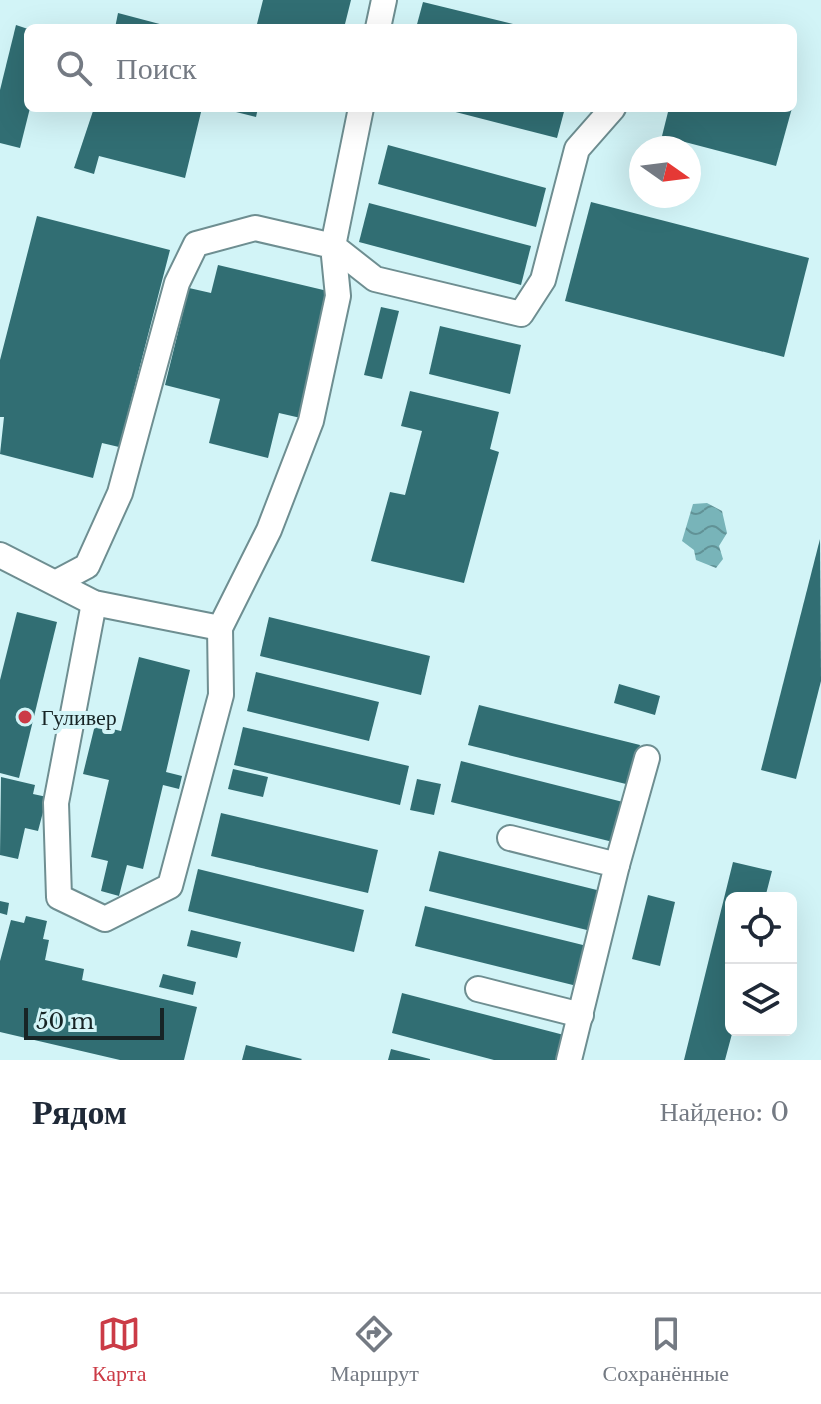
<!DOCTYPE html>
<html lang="ru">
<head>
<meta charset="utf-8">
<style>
	:root { --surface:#fff; --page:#f2f2f3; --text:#1f2937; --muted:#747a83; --line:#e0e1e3; --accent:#cb3b46 }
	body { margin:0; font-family:"Libre Baskerville",serif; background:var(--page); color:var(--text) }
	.controls { position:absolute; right:24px; bottom:24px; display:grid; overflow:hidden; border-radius:12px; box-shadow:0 8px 32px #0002 }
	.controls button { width:72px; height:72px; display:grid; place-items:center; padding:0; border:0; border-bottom:2px solid var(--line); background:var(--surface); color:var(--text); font:40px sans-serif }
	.compass { position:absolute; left:629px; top:136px; width:72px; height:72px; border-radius:50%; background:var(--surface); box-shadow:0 8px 32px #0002; rotate:104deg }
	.scale { position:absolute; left:24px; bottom:20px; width:140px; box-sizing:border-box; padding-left:8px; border:4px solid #172425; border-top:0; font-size:22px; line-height:28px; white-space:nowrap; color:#172425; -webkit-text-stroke:6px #d2f4f7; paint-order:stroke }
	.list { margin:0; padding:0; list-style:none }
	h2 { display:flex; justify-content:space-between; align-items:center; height:104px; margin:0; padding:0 32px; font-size:34px }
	h2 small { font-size:26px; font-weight:400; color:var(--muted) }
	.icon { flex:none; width:44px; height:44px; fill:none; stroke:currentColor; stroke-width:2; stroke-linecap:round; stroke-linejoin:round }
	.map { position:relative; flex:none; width:821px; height:1060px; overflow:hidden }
	.search { position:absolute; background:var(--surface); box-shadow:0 8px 32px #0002; left:24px; right:24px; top:24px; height:88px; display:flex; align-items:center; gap:20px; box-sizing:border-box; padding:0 28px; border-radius:12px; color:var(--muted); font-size:30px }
	.sheet { height:232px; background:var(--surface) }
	nav { display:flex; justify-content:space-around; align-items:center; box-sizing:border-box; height:112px; border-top:2px solid var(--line); background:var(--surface); font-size:22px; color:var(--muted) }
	nav a { display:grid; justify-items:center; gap:4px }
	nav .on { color:var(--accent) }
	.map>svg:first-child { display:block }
	.water { fill:url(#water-waves) }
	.building { fill:#316e73 }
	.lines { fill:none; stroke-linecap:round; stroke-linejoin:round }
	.minor-casing { stroke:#6e8e91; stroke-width:28 }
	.minor { stroke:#fff; stroke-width:24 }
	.poi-dot { fill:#cb3b46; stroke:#d2f4f7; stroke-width:3 }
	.labels { text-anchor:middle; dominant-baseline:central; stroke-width:8; stroke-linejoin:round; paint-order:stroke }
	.poi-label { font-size:22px; fill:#172425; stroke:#d2f4f7; text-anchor:start }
</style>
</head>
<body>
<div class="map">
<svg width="821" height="1060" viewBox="0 0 821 1060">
	<defs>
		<pattern id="water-waves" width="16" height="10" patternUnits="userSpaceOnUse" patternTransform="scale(2)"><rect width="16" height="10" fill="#78b4b9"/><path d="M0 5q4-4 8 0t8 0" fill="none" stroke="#619296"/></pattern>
	</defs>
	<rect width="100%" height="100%" fill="#d2f4f7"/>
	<path class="water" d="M707 503 722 511 727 533 719 546 723 559 716 568 696 560 694 550 682 541 693 504Z"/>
	<g class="building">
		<path d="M263 0H351L344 28H256Z"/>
		<path d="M423 2 525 27 524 28H416Z"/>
		<path d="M118 13 171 27V28H115Z"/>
		<path d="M16 25 28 29 30 108 20 148 0 143V90Z"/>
		<path d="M94 108H202L185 178 99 156 94 174 74 168Z"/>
		<path d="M237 108H258L256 117 236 112Z"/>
		<path d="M440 108H565L557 138Z"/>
		<path d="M669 108H792L776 166 662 136Z"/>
		<path d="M388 145 546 188 536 227 378 184Z"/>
		<path d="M591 202 809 258 784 357 565 301Z"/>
		<path d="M369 203 531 246 521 285 359 242Z"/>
		<path d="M37 216 170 250 119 447 102 443 93 478 0 454 4 417H0V360Z"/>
		<path d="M218 265 336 293 305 419 279 413 268 458 209 443 220 399 165 385 189 288 211 293Z"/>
		<path d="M381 307 399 311 382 379 364 375Z"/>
		<path d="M440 326 521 345 510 394 429 374Z"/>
		<path d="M410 391 499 412 490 449 499 452 464 583 371 561 390 492 405 495 422 431 401 426Z"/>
		<path d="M820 539 821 681 796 779 761 770Z"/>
		<path d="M17 612 57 622 19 778 0 773V680Z"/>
		<path d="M269 617 430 656 421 695 260 656Z"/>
		<path d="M139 657 190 670 166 772 182 776 179 789 163 785 143 869 127 865 119 896 101 891 108 861 91 857 109 780 83 774 95 725 121 731Z"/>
		<path d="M256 672 379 702 369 741 247 711Z"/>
		<path d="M619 684 660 696 655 715 614 703Z"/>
		<path d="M479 705 640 745 630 785 468 745Z"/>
		<path d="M243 727 409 766 400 805 234 765Z"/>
		<path d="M461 761 623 802 613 842 451 802Z"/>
		<path d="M233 769 268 777 263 797 228 789Z"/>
		<path d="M1 777 35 785 33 794 47 797 38 831 25 828 18 859 0 855Z"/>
		<path d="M417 779 441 784 434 815 410 810Z"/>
		<path d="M221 813 378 850 368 893 211 856Z"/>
		<path d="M439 851 601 891 591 931 429 891Z"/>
		<path d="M733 862 772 871 765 898H731L733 1030 725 1060H684Z"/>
		<path d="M198 869 364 910 354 952 188 911Z"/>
		<path d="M648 895 675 902 660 966 632 959Z"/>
		<path d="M0 901 9 903 7 915 0 913Z"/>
		<path d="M425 906 587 946 577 986 415 946Z"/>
		<path d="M26 916 47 921 43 939 49 940 45 960 84 969 82 980 197 1007 184 1060H120L0 1032V961L11 920 24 923Z"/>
		<path d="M191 930 241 942 237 958 187 946Z"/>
		<path d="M163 974 196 982 193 995 159 987Z"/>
		<path d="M402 993 564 1035 557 1060H494L392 1033Z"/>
		<path d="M246 1045 302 1059 301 1060H242Z"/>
		<path d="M391 1049 430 1059V1060H388Z"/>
	</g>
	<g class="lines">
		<g class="minor-casing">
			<g id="minor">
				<path d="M378 28 384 0"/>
				<path d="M361 108 333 246 375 279 521 314 543 280 577 149 613 108"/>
				<path d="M0 555 94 603 220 628 269 530 311 421 338 296 333 246 255 228 196 244 177 283 120 493 87 566 55 583"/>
				<path d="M94 603 56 803 59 897 105 919 170 886 221 695 220 628"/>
				<path d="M510 838 617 865 569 1060"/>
				<path d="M617 865 647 758"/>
				<path d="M478 989 581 1015"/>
			</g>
		</g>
		<use href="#minor" class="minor"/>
	</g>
	<circle class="poi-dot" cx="25" cy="717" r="8"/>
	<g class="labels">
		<g class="poi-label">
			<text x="41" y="717">Гуливер</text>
		</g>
	</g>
</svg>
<div class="controls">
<button><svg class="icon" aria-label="locate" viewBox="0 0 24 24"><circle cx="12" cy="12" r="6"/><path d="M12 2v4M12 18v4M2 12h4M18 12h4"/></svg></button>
<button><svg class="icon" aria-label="layers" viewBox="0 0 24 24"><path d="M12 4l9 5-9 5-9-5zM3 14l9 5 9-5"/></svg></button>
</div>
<svg class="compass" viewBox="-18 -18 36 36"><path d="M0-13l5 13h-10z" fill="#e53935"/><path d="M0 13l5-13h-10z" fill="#747a83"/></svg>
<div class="scale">50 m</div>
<div class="search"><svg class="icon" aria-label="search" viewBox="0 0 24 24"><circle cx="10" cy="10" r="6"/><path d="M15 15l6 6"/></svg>Поиск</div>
</div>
<section class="sheet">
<h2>Рядом<small>Найдено: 0</small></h2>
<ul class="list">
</ul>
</section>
<nav>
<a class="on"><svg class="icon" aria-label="map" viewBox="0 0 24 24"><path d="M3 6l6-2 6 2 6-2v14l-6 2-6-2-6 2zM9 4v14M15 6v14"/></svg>Карта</a>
<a><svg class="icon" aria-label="directions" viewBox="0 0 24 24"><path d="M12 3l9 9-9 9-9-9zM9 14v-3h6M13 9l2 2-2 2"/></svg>Маршрут</a>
<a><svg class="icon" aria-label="saved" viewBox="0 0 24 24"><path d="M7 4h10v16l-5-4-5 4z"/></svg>Сохранённые</a>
</nav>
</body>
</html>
